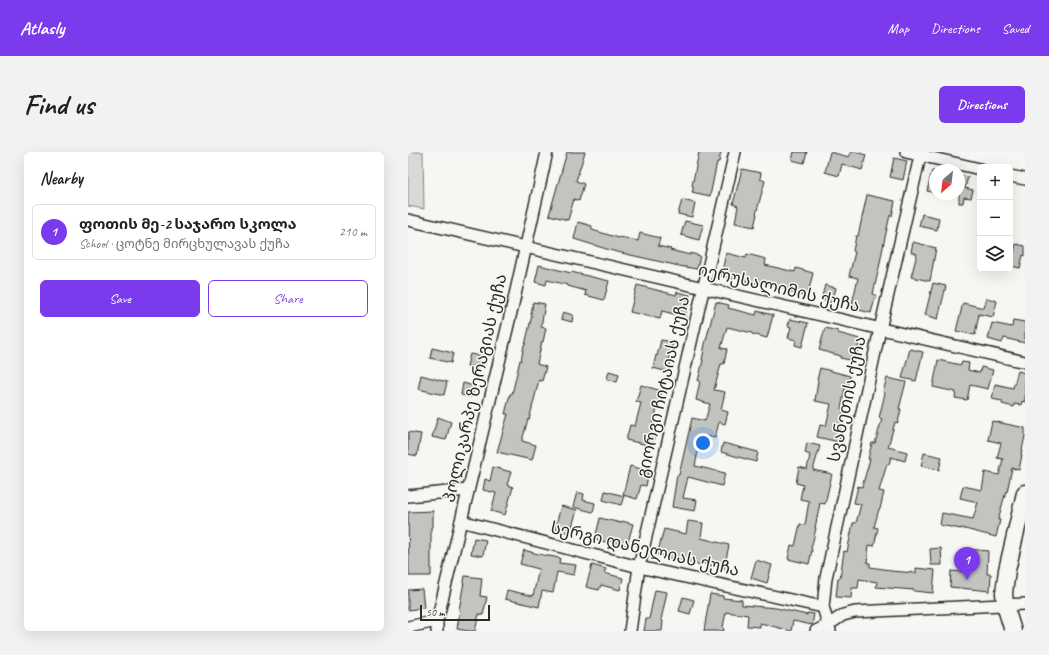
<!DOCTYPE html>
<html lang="en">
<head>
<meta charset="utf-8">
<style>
	:root { --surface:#fff; --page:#f2f2f2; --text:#202124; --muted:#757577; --line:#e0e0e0; --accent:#7c3aed }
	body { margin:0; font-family:Caveat,"Noto Sans Georgian",sans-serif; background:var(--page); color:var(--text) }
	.controls { position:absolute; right:12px; top:12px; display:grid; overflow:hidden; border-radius:6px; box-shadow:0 4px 16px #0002 }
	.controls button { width:36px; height:36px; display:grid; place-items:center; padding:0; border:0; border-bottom:1px solid var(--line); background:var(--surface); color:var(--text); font:20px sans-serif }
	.compass { position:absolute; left:521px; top:12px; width:36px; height:36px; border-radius:50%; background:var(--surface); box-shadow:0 4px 16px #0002; rotate:208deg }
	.scale { position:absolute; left:12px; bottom:10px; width:70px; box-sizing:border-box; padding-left:4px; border:2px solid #2b2b2b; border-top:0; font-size:11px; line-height:14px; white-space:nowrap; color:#2b2b2b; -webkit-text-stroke:3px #f6f6f2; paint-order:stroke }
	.you { position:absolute; left:295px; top:291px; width:14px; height:14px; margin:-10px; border:3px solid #fff; border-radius:50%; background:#1a73e8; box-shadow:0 0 0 6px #1a73e833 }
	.badge { display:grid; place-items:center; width:26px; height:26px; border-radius:50%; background:var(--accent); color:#fff; font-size:13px; font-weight:700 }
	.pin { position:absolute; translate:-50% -33px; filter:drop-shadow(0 1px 2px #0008) }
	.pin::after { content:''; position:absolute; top:21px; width:14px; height:12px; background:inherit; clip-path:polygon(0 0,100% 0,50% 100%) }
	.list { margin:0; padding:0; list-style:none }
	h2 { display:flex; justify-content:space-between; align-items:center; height:52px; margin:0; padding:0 16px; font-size:17px }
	h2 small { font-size:13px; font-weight:400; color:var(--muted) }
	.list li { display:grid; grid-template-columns:26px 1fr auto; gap:12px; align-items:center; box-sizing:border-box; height:56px; margin:0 8px 8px; padding:0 8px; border:1px solid var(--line); border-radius:6px }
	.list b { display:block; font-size:15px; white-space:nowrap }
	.list p { margin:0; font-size:13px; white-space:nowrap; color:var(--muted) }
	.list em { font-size:13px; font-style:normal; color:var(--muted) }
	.actions { display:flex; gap:8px; padding:12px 16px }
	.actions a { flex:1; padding:9px 0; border:1px solid var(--accent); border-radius:6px; text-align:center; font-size:14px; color:var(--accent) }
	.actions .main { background:var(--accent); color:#fff }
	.icon { flex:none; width:22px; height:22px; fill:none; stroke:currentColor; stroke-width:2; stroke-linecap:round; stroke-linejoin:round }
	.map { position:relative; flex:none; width:617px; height:479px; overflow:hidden; border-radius:6px }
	header { display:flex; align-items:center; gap:24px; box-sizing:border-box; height:56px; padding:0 20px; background:var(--accent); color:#fff }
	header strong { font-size:19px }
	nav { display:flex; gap:22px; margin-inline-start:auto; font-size:14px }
	.intro { display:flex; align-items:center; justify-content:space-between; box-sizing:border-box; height:96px; padding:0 24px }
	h1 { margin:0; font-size:28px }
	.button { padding:10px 18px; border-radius:6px; background:var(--accent); color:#fff; font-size:14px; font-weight:700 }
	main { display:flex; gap:24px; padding:0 24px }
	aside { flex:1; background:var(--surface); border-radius:6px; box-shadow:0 4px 16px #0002 }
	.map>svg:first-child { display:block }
	.green { fill:#d9d9d5; stroke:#828280 }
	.building { fill:#c3c3c0; stroke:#2b2b2b }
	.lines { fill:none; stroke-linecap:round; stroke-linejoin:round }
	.street-casing { stroke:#2b2b2b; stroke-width:14 }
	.secondary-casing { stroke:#2b2b2b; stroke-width:19 }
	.street { stroke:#f6f6f2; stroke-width:11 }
	.secondary { stroke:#f6f6f2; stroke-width:16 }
	.labels { text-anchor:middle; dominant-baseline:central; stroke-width:3; stroke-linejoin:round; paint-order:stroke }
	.street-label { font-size:17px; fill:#2b2b2b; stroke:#f6f6f2 }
</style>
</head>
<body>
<header>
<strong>Atlasly</strong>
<nav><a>Map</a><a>Directions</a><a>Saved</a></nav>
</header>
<div class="intro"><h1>Find us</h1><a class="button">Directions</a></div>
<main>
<aside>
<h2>Nearby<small></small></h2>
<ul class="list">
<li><span class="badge">1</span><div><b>ფოთის მე-2 საჯარო სკოლა</b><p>School · ცოტნე მირცხულავას ქუჩა</p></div><em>210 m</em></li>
</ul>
<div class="actions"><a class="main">Save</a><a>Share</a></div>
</aside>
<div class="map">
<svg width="617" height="479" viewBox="0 0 617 479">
	<rect width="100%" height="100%" fill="#f6f6f2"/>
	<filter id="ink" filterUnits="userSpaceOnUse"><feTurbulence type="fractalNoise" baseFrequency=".025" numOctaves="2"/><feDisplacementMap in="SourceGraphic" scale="8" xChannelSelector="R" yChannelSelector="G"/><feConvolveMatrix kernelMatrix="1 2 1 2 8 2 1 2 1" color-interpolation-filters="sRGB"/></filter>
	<g filter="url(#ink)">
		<path class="green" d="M0 0H15L16 57 0 54Z"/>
		<g class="building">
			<path d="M159 0H177L168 29 176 32 171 49 166 47 160 68 141 63Z"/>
			<path d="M291 0H313L311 10H309L302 44 284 40 286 35 284 34Z"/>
			<path d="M386 0H399L396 11 384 8Z"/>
			<path d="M422 0 441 5 443 0H448L458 3 454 18 434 12 431 24 417 20Z"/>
			<path d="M486 6 499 9 495 28 482 25Z"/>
			<path d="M334 17 353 21 352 27 357 29 348 62H349L346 75 327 71 330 54 325 52Z"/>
			<path d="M524 19H527V41L519 39Z"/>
			<path d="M551 23 560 25 557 36 565 38 563 46 556 45 555 51H551Z"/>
			<path d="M459 43 487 49 484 64 482 63 476 90 472 111 465 142 468 143 463 161 443 156 450 126 441 124 447 100 445 99 448 84H450Z"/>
			<path d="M274 48 287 51 284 65 270 62Z"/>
			<path d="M514 62 531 66 529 78 511 74Z"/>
			<path d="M277 69 295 73 291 88 273 83Z"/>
			<path d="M170 70 184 74V78L211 86 212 85 230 89 232 81 252 86 250 94 263 97 262 98 282 103V101L292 104 289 117 271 114 205 99 166 87Z"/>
			<path d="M505 90 528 96 522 129 503 125 509 102 503 100Z"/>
			<path d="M608 92 617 94V104L615 103 612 116 603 114Z"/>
			<path d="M318 101 338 106 339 102 358 107 357 113 387 120 388 116 405 121 399 145 381 140 382 137 353 130 352 132 326 126 325 127 313 124Z"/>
			<path d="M131 113 163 121V120L201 129 196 148 177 143 178 139 160 134V133L139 128 138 133 127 130Z"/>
			<path d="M525 131 538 134 530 167 517 163Z"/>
			<path d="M229 133 268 143 269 140 282 143 277 165 254 159 252 167 222 160Z"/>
			<path d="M417 133 428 136 424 151 413 148Z"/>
			<path d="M579 146 589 149 585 165 571 162 567 183 548 179 555 151 576 156Z"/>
			<path d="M125 150 137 152 133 175 138 176 135 190 134 189 129 212 138 215 134 229 131 228 121 268 120 267 114 289 128 293 124 308 89 300 100 262H97L102 242H104L112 208 113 209 116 193H117L124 163H123Z"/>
			<path d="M308 150 321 153 320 156 348 163 349 159 365 163 359 186 344 182V181L319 175 313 196 319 197 316 212H313L306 238 317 240 313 258 320 260 317 272 311 270 307 286 299 284 295 301 290 299 287 314 317 321 314 334 280 325 275 346 289 348 287 359 264 355 269 323H271L284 266 297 269 302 252 288 248 292 229H290L295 208H294L297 192Z"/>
			<path d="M155 160 165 163 164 170 153 167Z"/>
			<path d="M382 167 400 171 394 195 387 193 388 188 380 186 383 175 380 174Z"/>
			<path d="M605 168 617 170V191L596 186 594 191 580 187 584 171 604 175Z"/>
			<path d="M417 176 430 179V181L452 187 447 209 432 206 433 204 411 198Z"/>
			<path d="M253 188 265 190 261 207H263L261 220 245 216 248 203 249 204Z"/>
			<path d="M24 196 45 201 43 211 22 206Z"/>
			<path d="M502 197 515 200 508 229 494 226Z"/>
			<path d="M62 202 73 204 70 216 59 214Z"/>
			<path d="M530 208 553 213 554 210 561 211 560 218 572 221 573 215 585 218 580 237 562 233 559 248 547 246 548 240 525 235Z"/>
			<path d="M412 216 442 224 439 237 437 236 433 257 436 258 431 278H434L431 290 409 285 412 273 418 274 423 252 407 249 410 229 409 228Z"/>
			<path d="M201 219 211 222 209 230 199 227Z"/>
			<path d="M610 219 617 221V250L614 249 613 253 606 252V255L594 252V249L584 247 587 232 605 236Z"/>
			<path d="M13 223 39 230 36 243 10 237Z"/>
			<path d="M479 226 498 230 491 257H493L490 271 487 270 480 295 499 300 497 309 483 305 481 312H479L471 339 476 340 472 357H471L466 375 470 376 466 394 461 393 459 411H462V415L482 418V419L508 421V416L527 418 525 441 506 439V438L468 435 469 430 451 427 450 436H444L443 446 428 445 430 426H432L436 399 439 400 445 371H448L453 352 446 351 450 334 454 335 462 307H460L464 291H467L474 267 471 266 477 241 475 240Z"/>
			<path d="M55 231 66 234 64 245 53 243Z"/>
			<path d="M233 233 254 239 243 278 248 279 244 294 218 288 222 273 227 274 233 251 228 250Z"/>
			<path d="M30 265 43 270 38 288 24 285Z"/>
			<path d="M584 269 617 276V284L613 303H614L611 318 604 316 599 340 598 339 590 368H592L588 385 553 376V377L532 373 534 361 565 367 570 350 552 346 555 334 574 338 577 320 591 323 595 307 589 306 593 291 580 288Z"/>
			<path d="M0 280 13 282 9 304 0 302Z"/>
			<path d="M315 291 350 300 348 310 313 300Z"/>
			<path d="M399 291 412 294 405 318 424 322 417 352 412 351 407 376H408L403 397 404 398 401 412 380 407 383 393 387 394 392 372 397 373 401 349 392 347 395 333 388 331 391 315 399 317 402 303 397 301Z"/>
			<path d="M516 301 534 305 531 318 513 314Z"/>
			<path d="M222 314 241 319 238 334 233 333 229 347 215 343Z"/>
			<path d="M85 315 103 320 99 333 105 335 97 363 83 359 88 341 75 338 77 327 82 329Z"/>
			<path d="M197 339 216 344 213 353 195 348Z"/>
			<path d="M169 340 176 342 175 348 187 351 185 360 165 355Z"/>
			<path d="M153 354 169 358 162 381 147 377Z"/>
			<path d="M25 359V375H23V424H1L0 360Z"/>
			<path d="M192 366 213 371 214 369 225 372 219 394 201 389V391L187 387Z"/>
			<path d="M280 369 295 371 293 386 321 393 316 417 293 411V413L270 407V408L249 403 256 377 278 382Z"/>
			<path d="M66 386 78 388 75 404 63 402Z"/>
			<path d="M533 396 534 413H523L522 397Z"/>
			<path d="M559 397 580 399 579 422H583L582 439 542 435 543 419 557 420Z"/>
			<path d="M116 398 130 402 152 406 151 411 168 413 166 423 149 420 145 441 134 439 131 455 97 447 99 438 125 444 131 417 112 412Z"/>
			<path d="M348 408 364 413 359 431 343 426Z"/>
			<path d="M184 413 198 417 196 421 215 426 212 438 193 433 191 438 178 435Z"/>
			<path d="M57 424 74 426 72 444 79 445 75 463 71 462 67 479H61L49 477 52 458H51Z"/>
			<path d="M14 437 16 456 0 458V438Z"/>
			<path d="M247 438 259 440 253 468 255 469 254 479H236L238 467H241Z"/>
			<path d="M302 442 315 444V446L334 448V453L368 456 399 463V461L406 462 404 473 385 469 383 479 352 471V475L339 474 340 463 318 460 315 475 316 479H296Z"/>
			<path d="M275 445 286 448 282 462 271 459Z"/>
		</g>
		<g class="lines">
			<g class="street-casing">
				<g id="street">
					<path d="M498 0 572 17"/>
					<path d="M602 24 617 27"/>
					<path d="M0 68 617 210"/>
					<path d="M0 344 60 338"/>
					<path d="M53 369 231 415 415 455"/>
					<path d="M0 475 29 469"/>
					<path d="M29 479V469L105 152 139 0"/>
					<path d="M222 479 231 415 327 0"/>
					<path d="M408 479 420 473 435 463 447 460 617 452"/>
					<path d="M422 479 415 455 418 426 472 177 513 0"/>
				</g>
			</g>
			<g class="secondary-casing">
				<path id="secondary" d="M605 479 597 453 596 441 599 418 617 341"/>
			</g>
			<use href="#street" class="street"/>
			<use href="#secondary" class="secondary"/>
		</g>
	</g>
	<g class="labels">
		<g class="street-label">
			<text transform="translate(371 136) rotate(13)">იერუსალიმის ქუჩა</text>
			<text transform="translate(255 235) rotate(-77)">გიორგი ჩიტაიას ქუჩა</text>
			<text transform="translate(67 236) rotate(-77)">პოლიკარპე ზერაგიას ქუჩა</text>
			<text transform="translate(439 247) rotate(-78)">სვანეთის ქუჩა</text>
			<text transform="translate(237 397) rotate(13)">სერგი დანელიას ქუჩა</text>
		</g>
	</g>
</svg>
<div class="controls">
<button>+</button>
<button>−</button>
<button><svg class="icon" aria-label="layers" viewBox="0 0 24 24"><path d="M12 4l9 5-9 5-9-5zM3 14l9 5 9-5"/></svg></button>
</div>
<svg class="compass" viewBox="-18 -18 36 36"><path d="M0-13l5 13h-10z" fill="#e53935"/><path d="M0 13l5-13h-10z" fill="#757577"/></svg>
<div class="scale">50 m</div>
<div class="you"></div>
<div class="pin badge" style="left:559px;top:428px">1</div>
</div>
</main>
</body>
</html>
